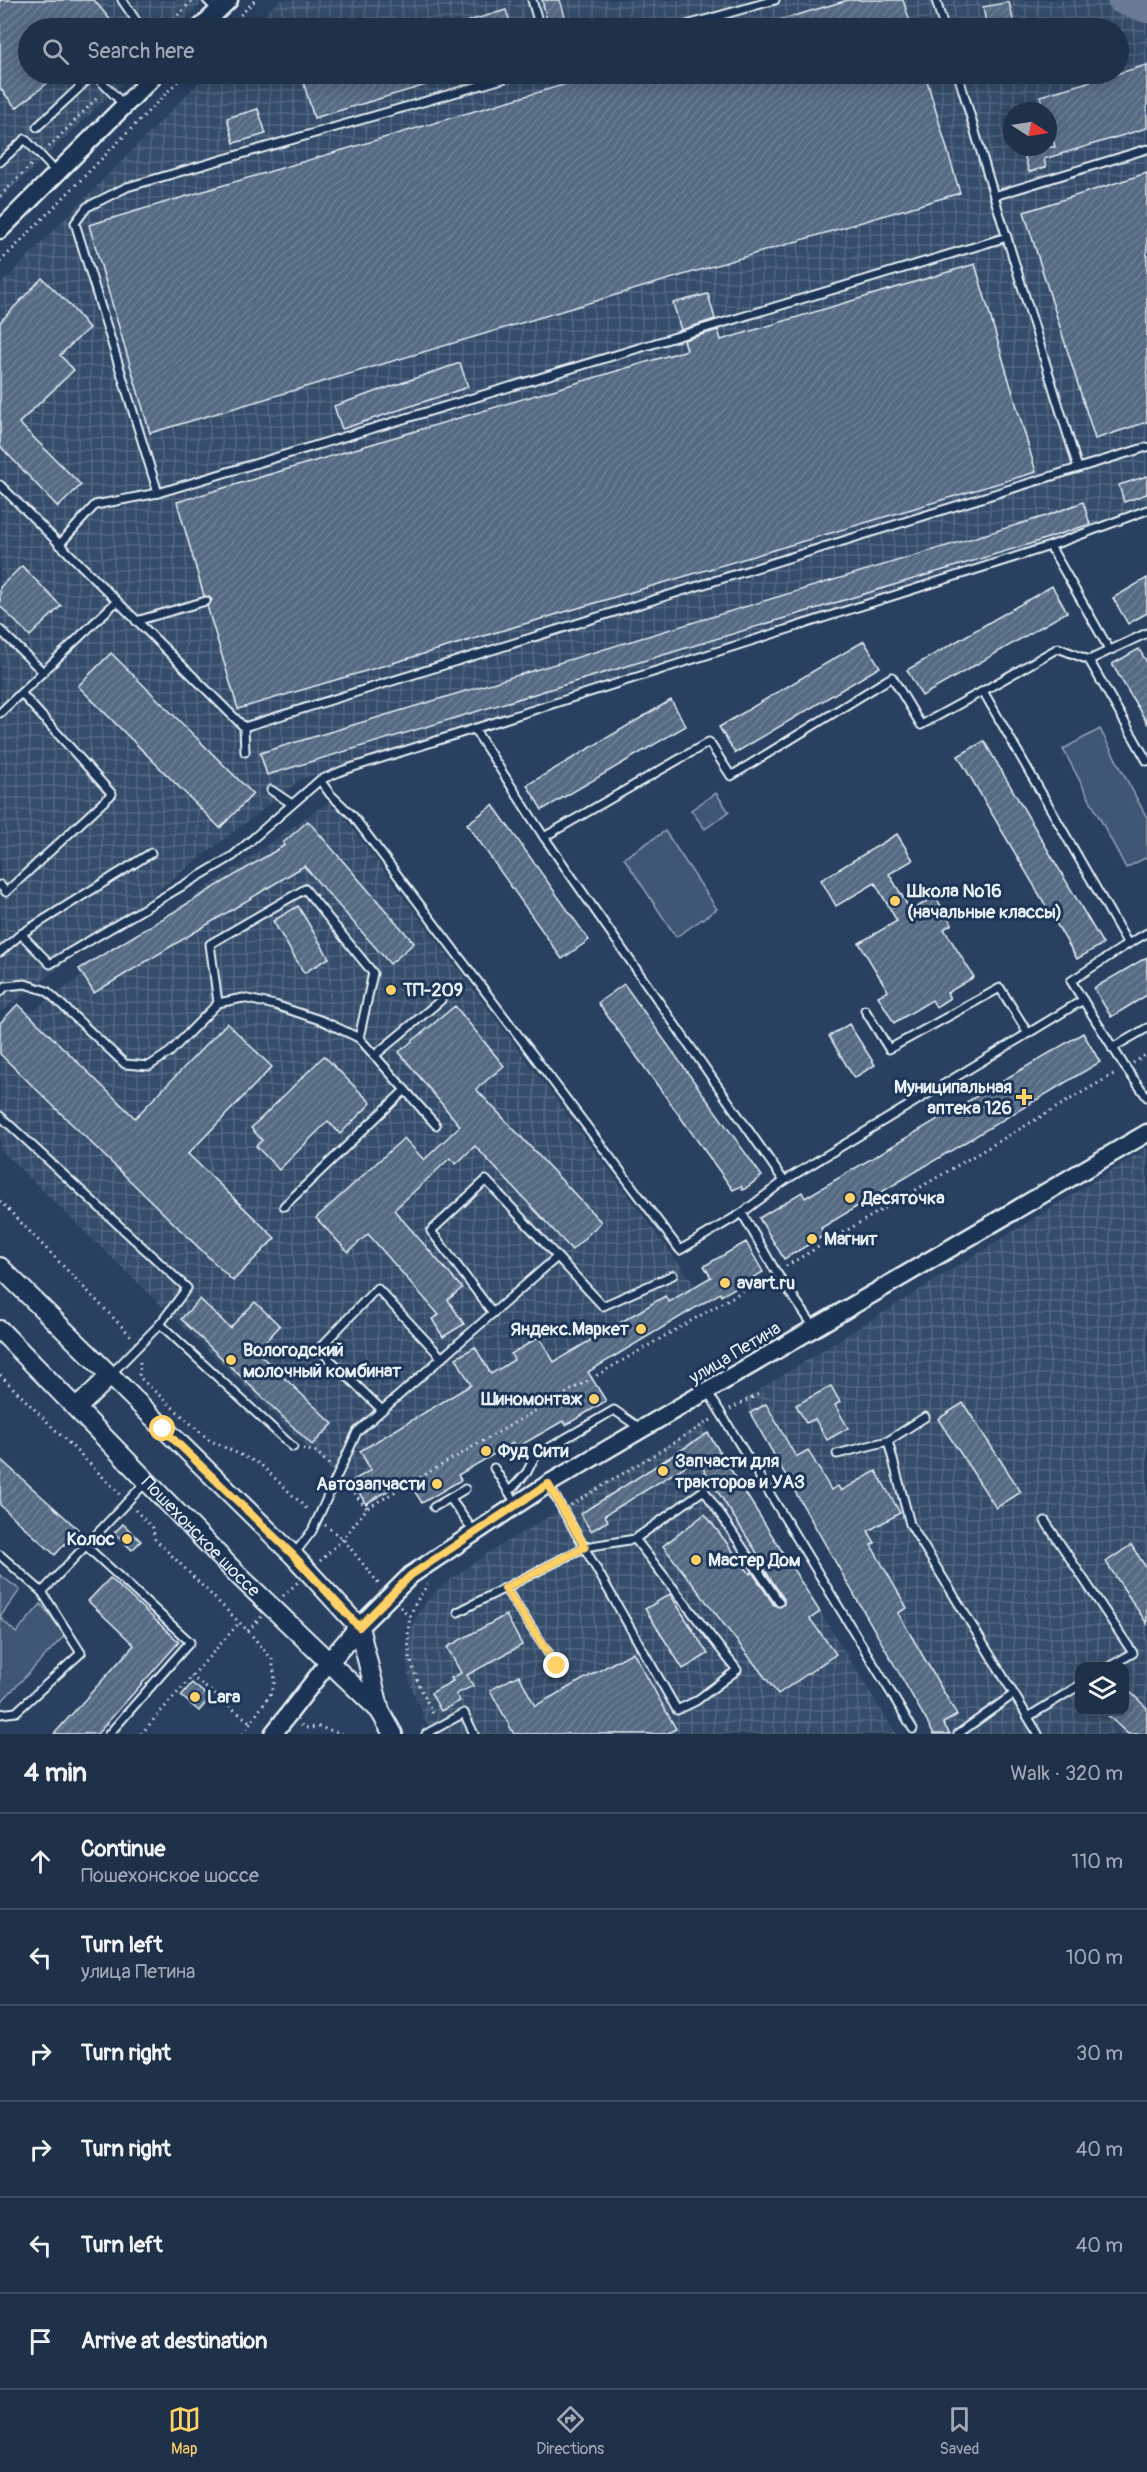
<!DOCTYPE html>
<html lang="en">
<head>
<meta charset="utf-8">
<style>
	:root { --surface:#1f3049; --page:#273850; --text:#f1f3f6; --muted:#a1a9b4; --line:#3c4b61; --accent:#ffd166 }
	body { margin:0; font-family:Pangolin,sans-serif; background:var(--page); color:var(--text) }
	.controls { position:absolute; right:18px; bottom:18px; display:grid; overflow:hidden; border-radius:12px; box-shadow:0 3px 15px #0003 }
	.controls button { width:54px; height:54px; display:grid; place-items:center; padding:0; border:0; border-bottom:2px solid var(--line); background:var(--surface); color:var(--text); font:30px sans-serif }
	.compass { position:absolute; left:1003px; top:102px; width:54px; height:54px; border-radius:50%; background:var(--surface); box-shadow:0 3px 15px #0003; rotate:102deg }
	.stop { position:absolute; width:18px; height:18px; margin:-14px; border:4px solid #ffd166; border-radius:50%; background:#fff }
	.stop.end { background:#ffd166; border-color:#fff; box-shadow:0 2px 6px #0008 }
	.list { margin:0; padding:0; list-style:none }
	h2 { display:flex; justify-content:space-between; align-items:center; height:78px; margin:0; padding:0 24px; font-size:26px }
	h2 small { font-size:20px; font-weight:400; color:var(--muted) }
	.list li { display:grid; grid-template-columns:39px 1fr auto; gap:18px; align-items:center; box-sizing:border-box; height:96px; padding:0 24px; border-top:2px solid var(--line) }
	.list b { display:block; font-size:22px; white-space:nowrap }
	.list p { margin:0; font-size:20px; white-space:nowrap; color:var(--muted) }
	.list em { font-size:20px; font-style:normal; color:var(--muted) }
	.icon { flex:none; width:33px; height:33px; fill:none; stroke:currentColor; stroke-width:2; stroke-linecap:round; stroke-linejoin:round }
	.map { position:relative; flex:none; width:1147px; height:1734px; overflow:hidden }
	.search { position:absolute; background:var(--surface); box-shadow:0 3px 15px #0003; left:18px; right:18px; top:18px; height:66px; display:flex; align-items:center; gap:15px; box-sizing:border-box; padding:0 21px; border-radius:33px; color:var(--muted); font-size:22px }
	.sheet { height:654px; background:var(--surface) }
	nav { display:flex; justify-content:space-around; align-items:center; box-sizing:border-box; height:84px; border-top:2px solid var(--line); background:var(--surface); font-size:16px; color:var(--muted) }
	nav a { display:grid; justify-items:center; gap:3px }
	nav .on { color:var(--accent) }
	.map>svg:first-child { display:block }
	.industrial { fill:url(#industrial-grid); fill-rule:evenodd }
	.green { fill:#415774; stroke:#94a4b6; stroke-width:1.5 }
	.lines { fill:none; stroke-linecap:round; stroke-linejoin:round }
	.river { stroke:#6b7c95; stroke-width:28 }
	.building { fill:url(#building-hatch); stroke:#e8f1f8; stroke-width:1.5 }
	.service-casing { stroke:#e8f1f8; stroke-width:11 }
	.tertiary-casing { stroke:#e8f1f8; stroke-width:21 }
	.secondary-casing { stroke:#e8f1f8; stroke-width:22 }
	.path { stroke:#e8f1f8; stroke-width:3; stroke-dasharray:1.5 4.5; stroke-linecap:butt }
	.service { stroke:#1d3557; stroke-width:7 }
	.tertiary { stroke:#1d3557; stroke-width:16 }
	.secondary { stroke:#1d3557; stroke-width:18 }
	.route { stroke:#ffd166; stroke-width:8 }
	.poi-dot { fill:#ffd166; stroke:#1d3557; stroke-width:2 }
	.labels { text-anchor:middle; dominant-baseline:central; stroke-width:6; stroke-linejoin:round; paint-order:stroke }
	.poi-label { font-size:18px; font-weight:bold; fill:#e8f1f8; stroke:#1d3557; text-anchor:start }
	.street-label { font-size:18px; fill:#e8f1f8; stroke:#1d3557 }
</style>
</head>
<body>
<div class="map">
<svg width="1147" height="1734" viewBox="0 0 1147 1734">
	<defs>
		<pattern id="industrial-grid" width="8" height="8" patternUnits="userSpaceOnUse" patternTransform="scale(1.5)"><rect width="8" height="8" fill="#364d6b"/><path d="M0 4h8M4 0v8" fill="none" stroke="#536781"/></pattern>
		<pattern id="building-hatch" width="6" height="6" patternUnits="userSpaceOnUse" patternTransform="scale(1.5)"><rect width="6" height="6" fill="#556a83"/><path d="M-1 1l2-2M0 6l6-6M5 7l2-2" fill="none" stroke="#6d8095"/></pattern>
	</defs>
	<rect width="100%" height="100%" fill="#294061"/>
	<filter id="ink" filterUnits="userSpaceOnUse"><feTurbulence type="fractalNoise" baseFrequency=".0167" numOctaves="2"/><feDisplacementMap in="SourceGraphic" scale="12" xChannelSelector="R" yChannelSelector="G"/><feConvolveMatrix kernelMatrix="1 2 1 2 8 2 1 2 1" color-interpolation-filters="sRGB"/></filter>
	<g filter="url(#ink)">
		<g class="industrial">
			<path d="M0 0H205L177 28H28V74H132L0 200Z"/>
			<path d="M279 0H1147V512L1053 546 303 778 0 1013V285L207 74H1118V28H251ZM1012 111H1048V147H1012Z"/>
			<path d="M331 800 696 1286 706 1302 366 1504 0 1149V1034Z"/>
			<path d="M1147 1148V1734H934L743 1400ZM1080 1666H1124V1712H1080Z"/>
			<path d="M703 1423 896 1734H431L409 1681 406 1656 409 1634 418 1614 431 1596 444 1584 488 1553Z"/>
		</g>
		<g class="green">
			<path d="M1100 729 1147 818V857L1126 868 1063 749Z"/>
			<path d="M716 793 729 812 705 829 691 810Z"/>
			<path d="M665 831 717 909 676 937 624 858Z"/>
			<path d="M0 1575 20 1590 0 1617 16 1633 41 1604 65 1635 1 1702 0 1701Z"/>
		</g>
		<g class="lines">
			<path class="river" d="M1121 0 1147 9"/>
		</g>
		<g class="building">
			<path d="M0 0H94L117 28H28V74H59L16 108 0 88Z"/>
			<path d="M542 0H560L566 20 548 24Z"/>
			<path d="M848 0H903L912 28H764L763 25Z"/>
			<path d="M1009 2 1015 28H987L983 7Z"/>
			<path d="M506 10 512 28H455V25Z"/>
			<path d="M1147 65V128L1044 159 1046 167 1029 172 1022 147H1055L1048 123V111H1045L1040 96Z"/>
			<path d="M301 74H422L426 85 314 118Z"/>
			<path d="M600 74H925L960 193 150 433 89 225Z"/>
			<path d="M258 109 266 134 234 143 227 118Z"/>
			<path d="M1147 173V422L1095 439 1024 212Z"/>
			<path d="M975 264 1036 472 238 709 207 606 212 600 209 597 204 596 177 502 687 350 684 340 718 330 721 340Z"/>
			<path d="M42 278 68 303 89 328 60 355 74 370 19 423 81 485 58 507 0 446V322Z"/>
			<path d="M708 294 715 319 681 330 673 303Z"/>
			<path d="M460 363 468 387 342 429 334 406Z"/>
			<path d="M1147 476V494L1124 502 1119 485Z"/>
			<path d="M1083 502 1090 524 1036 542 267 775 260 753 1046 516Z"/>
			<path d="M22 566 61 606 30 636 0 606V587Z"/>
			<path d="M1147 578V613L1128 624 1113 598Z"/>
			<path d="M1052 586 1067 612 922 696 907 670Z"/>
			<path d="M864 641 880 667 735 753 719 727Z"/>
			<path d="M1139 649 1147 663V723L1112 664Z"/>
			<path d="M111 653 253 794 220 828 78 686Z"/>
			<path d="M671 700 686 726 542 810 527 785Z"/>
			<path d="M984 741 1103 944 1077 959 958 756Z"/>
			<path d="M493 805 589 940 562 959 467 824Z"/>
			<path d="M308 821 414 943 390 964 304 866 94 993 79 969 285 845 283 843Z"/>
			<path d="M897 834 913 860 889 874 911 911 935 896 952 924 944 929 974 977 947 993 950 998 936 1007 932 1000 894 1023 878 996 888 991 859 943 897 921 875 883 836 906 821 880Z"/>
			<path d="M298 906 329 958 304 973 273 921Z"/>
			<path d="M1147 957V995L1111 1017 1094 988Z"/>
			<path d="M624 984 762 1176 743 1190 741 1186 733 1190 598 1003Z"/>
			<path d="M18 1004 135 1118 227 1023 272 1067 188 1154 275 1238 233 1281 0 1054V1023Z"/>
			<path d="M455 1006 504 1066 476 1089 601 1222 572 1250 475 1146 456 1164 450 1158 394 1210 462 1288 448 1300 464 1324 443 1337 432 1319 439 1315 368 1234 348 1252 316 1218 404 1138 424 1160 460 1126 399 1052Z"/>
			<path d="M849 1024 875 1065 854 1078 829 1036Z"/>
			<path d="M1083 1033 1100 1062 821 1228 825 1235 784 1259 759 1218 802 1192 805 1198Z"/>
			<path d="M324 1056 371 1103 340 1134 328 1121 279 1170 256 1146 262 1140 251 1128Z"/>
			<path d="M746 1242 763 1272 721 1296 720 1293 588 1372 606 1401 566 1425 563 1421 516 1448 513 1443 458 1475 461 1480 422 1503 407 1479 366 1504 352 1481 371 1470 360 1451 471 1385 456 1358 475 1347 491 1374 514 1360 511 1354 539 1337 554 1362 665 1296 669 1302 711 1277 704 1266Z"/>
			<path d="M200 1299 230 1328 255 1302 280 1326 256 1351 333 1424 312 1445 181 1319Z"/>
			<path d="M831 1386 840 1402 835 1405 848 1428 827 1440 815 1419 806 1423 796 1405Z"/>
			<path d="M963 1403 1021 1492 996 1508 938 1419Z"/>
			<path d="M766 1404 796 1457 808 1450 831 1490 838 1486 841 1491 876 1471 900 1513 868 1531 875 1543 871 1545 907 1608 898 1613 957 1715 943 1723 950 1734H934L750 1413Z"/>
			<path d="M708 1433 820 1612 810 1619 836 1654 778 1694 663 1546 705 1514 750 1574 752 1572 774 1605 780 1607 784 1604V1599L762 1566 764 1564 697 1459 605 1515 608 1521 591 1531 580 1514Z"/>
			<path d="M0 1459 78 1529 55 1555 0 1505Z"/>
			<path d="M123 1524 141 1541 132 1550 114 1533Z"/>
			<path d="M1131 1545 1147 1569V1624L1106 1562Z"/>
			<path d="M110 1578 179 1642 97 1734H54L134 1645 88 1601Z"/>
			<path d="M670 1594 708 1654 683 1669 645 1609Z"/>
			<path d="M506 1615 522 1645 467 1675 473 1686 456 1694 460 1701 441 1711 431 1693 453 1681 451 1678 461 1673 447 1647Z"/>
			<path d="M633 1652 676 1729 666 1734H514L490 1690 519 1675 535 1706Z"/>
			<path d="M192 1683 210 1698 199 1711 181 1696Z"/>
			<path d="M1125 1687 1147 1708V1734H1128L1104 1712H1125Z"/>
		</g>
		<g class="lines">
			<g class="service-casing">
				<g id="service">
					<path d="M122 0 141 28"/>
					<path d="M207 0 218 11"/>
					<path d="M532 0 540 28"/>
					<path d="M936 0 944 28"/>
					<path d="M676 28 775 0"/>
					<path d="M520 74 127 187 87 207 75 223 158 493 1007 237"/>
					<path d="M958 74 994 196"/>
					<path d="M37 127 94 74 124 105"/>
					<path d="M1147 149 994 196 1078 468 1147 447"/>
					<path d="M0 162 25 139 57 173"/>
					<path d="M0 485 244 727 245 752"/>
					<path d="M1147 510 1050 546 344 770 320 780 330 794 353 816 680 1250 742 1213 784 1181 544 837 709 742 731 776 892 677 921 725 983 691 1128 944 1071 981 1125 1067 1147 1097"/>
					<path d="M59 545 95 505 158 493"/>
					<path d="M1050 546 1109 649"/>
					<path d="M136 621 206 601"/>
					<path d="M0 630 43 672"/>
					<path d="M1089 660 1147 633"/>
					<path d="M983 691 1058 648 1089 660 1147 761"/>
					<path d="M0 713 117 601"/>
					<path d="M244 727 1078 468"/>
					<path d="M475 730 544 837"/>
					<path d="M271 790 292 804"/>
					<path d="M0 885 6 892 112 794 21 693"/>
					<path d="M21 934 151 853"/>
					<path d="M1128 944 1147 933"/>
					<path d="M0 952 21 934 50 964 233 856 320 780"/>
					<path d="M0 992 6 986 25 984 47 991 125 1064 149 1066 170 1052 218 1003 243 998 275 1005 323 1021 359 1038 436 1125"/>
					<path d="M218 1003 210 944 305 889 373 973 359 1038"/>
					<path d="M865 1010 889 1049 1000 988 1028 1033"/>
					<path d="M1112 1048 1147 1028"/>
					<path d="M374 1056 441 1000"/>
					<path d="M0 1116 187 1288 160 1324"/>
					<path d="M784 1181 1083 1000"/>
					<path d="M284 1206 405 1090"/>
					<path d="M742 1213 776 1272 814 1327"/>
					<path d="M493 1313 431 1231 486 1180 603 1306 673 1275"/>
					<path d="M111 1374 160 1324 293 1447"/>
					<path d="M708 1392 913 1729"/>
					<path d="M382 1410 319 1349 377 1288 442 1358"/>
					<path d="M925 1417 888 1441 910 1524 1014 1694 958 1734"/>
					<path d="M837 1454 888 1441"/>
					<path d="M494 1468 517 1505"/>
					<path d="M548 1484 677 1710 696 1701 737 1670 635 1539"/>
					<path d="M465 1489 450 1498 474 1532"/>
					<path d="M509 1492 527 1472 535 1456 614 1410 640 1428"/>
					<path d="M434 1507 450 1498"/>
					<path d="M1045 1521 1133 1653 1110 1666"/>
					<path d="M86 1546 190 1642 109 1734"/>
					<path d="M295 1553 312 1531 357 1432 557 1257"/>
					<path d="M0 1555 42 1592 146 1482"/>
					<path d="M505 1588 557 1666"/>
					<path d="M458 1612 585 1547 635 1539 704 1490 779 1602"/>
					<path d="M1014 1694 1038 1734"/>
					<path d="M0 1714 16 1712 81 1653 42 1592"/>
					<path d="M1028 1717 1080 1685"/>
					<path d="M426 1734 464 1713 474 1734"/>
				</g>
			</g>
			<g class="tertiary-casing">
				<g id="tertiary">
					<path d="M200 28 229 0"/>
					<path d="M0 230 156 74"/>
					<path d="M359 1627 411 1575 548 1484 1147 1133"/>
					<path d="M273 1734 328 1663"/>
				</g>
			</g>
			<g class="secondary-casing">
				<g id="secondary">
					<path d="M0 1267 293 1555 359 1627 380 1711 393 1734"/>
					<path id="s1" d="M0 1330 237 1574 380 1711"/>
					<path d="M78 1407 110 1376"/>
					<path d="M328 1663 359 1627"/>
				</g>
			</g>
			<g class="path">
				<path d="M165 28 193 0"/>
				<path d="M228 28 255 0"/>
				<path d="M114 81 121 74"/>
				<path d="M49 147 99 96"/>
				<path d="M0 196 34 162"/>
				<path d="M0 262 185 74"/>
				<path d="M1133 1063 1147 1054"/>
				<path d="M0 1201 132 1337"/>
				<path d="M786 1266 1117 1072"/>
				<path d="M140 1362 139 1377 209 1440 260 1464 309 1511"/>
				<path d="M0 1375 120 1494"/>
				<path d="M730 1409 759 1394"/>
				<path d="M303 1449 317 1452 330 1466"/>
				<path d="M346 1484 367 1508"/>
				<path d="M571 1505 711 1420"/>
				<path d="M135 1510 153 1528 155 1539 248 1631 272 1659 275 1680 272 1692 243 1734"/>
				<path d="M325 1525 343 1539 379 1584"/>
				<path d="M320 1561 343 1539 367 1508 767 1277"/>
				<path d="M283 1596 298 1582"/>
				<path d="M400 1607 410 1616C403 1658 417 1680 434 1716"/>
				<path d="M410 1616 416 1602 428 1584"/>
				<path d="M248 1631 261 1617"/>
				<path d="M191 1676 251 1723"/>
				<path d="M301 1725 305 1728 319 1727 344 1734"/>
				<path d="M141 1734 239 1623"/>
			</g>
			<use href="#service" class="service"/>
			<use href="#tertiary" class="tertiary"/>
			<use href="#secondary" class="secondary"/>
		</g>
	</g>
	<g class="lines" filter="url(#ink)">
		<path class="route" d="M163 1429 293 1555 359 1627 411 1575 548 1484 585 1547 505 1588 557 1666"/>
	</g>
	<g class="poi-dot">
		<circle cx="895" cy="901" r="6"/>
		<circle cx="391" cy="990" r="6"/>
		<path d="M1021 1088h6v6h6v6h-6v6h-6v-6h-6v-6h6z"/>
		<circle cx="850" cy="1198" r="6"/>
		<circle cx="812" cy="1239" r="6"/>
		<circle cx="725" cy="1283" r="6"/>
		<circle cx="641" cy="1329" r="6"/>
		<circle cx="231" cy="1360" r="6"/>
		<circle cx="594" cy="1399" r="6"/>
		<circle cx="486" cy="1451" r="6"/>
		<circle cx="663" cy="1471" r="6"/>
		<circle cx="437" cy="1484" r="6"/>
		<circle cx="127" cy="1539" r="6"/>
		<circle cx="696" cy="1560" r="6"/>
		<circle cx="195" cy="1697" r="6"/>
	</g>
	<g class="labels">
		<g class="poi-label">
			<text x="907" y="891">Школа №16<tspan x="907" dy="21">(начальные классы)</tspan></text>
			<text x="403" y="990">ТП-209</text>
			<text x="1012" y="1087" text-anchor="end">Муниципальная<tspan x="1012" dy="21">аптека 126</tspan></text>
			<text x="862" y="1198">Десяточка</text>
			<text x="824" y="1239">Магнит</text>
			<text x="737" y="1283">avart.ru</text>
			<text x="629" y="1329" text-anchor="end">Яндекс.Маркет</text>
			<text x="243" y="1350">Вологодский<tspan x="243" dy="21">молочный комбинат</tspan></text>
			<text x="582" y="1399" text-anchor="end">Шиномонтаж</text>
			<text x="498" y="1451">Фуд Сити</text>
			<text x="675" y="1461">Запчасти для<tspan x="675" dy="21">тракторов и УАЗ</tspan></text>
			<text x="425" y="1484" text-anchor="end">Автозапчасти</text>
			<text x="115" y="1539" text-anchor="end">Колос</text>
			<text x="708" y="1560">Мастер Дом</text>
			<text x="207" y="1697">Lara</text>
		</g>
		<g class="street-label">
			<text transform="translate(735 1353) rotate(-31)">улица Петина</text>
			<text stroke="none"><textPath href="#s1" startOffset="288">Пошехонское шоссе</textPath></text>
		</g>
	</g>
</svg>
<div class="controls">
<button><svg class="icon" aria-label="layers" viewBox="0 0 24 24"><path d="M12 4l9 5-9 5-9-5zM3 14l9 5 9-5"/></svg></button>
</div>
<svg class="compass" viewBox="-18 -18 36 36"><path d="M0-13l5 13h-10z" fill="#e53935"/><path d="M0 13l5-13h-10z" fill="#a1a9b4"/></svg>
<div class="stop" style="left:163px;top:1429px"></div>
<div class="stop end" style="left:557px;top:1666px"></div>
<div class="search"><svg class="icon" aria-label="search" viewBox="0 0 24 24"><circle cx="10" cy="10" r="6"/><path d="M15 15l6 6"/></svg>Search here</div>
</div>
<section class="sheet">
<h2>4 min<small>Walk · 320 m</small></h2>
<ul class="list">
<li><svg class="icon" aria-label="ahead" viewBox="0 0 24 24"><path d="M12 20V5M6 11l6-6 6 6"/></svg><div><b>Continue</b><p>Пошехонское шоссе</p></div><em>110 m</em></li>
<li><svg class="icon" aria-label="left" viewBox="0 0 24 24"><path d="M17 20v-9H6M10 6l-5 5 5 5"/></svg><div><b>Turn left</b><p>улица Петина</p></div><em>100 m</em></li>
<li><svg class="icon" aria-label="right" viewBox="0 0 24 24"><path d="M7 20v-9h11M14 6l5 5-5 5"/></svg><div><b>Turn right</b></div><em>30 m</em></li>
<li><svg class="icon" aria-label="right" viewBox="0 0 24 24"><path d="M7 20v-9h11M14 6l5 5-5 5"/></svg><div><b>Turn right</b></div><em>40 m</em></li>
<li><svg class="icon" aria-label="left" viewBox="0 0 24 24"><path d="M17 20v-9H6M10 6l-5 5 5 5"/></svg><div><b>Turn left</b></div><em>40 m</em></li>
<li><svg class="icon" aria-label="arrive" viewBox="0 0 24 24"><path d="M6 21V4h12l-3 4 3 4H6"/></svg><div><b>Arrive at destination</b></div></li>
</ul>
</section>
<nav>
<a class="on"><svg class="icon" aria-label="map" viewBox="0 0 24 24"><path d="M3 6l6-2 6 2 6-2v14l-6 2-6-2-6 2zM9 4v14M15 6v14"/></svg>Map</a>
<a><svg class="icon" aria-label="directions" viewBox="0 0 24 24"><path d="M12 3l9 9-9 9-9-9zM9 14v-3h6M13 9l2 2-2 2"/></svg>Directions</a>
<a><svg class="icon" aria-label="saved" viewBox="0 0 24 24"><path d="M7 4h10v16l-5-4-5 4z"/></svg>Saved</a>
</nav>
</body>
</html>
